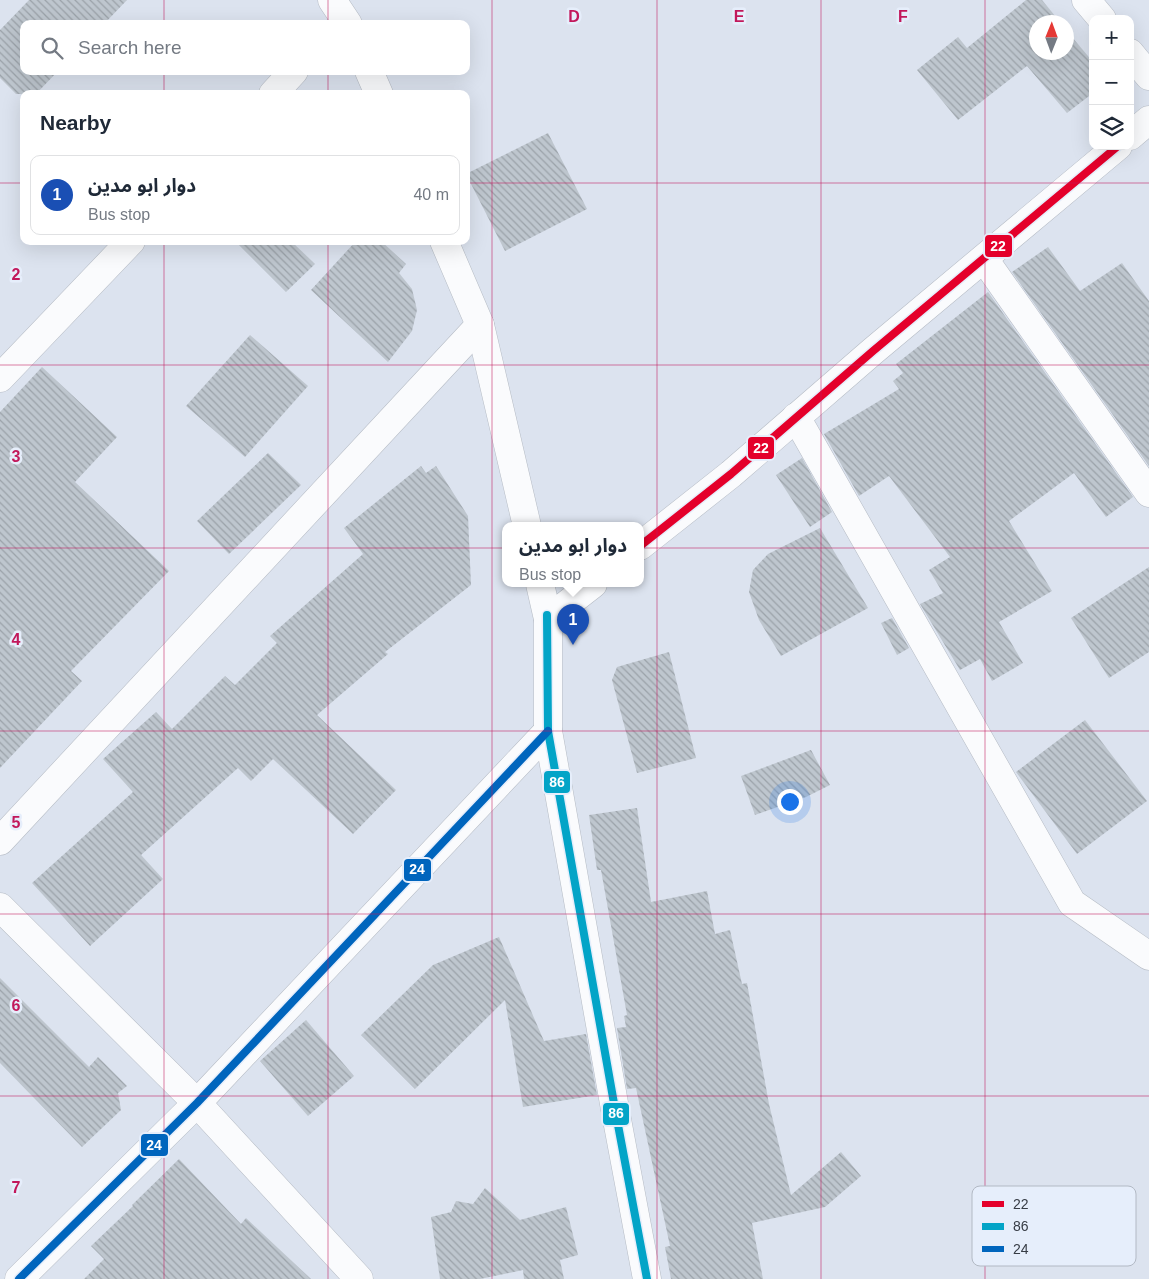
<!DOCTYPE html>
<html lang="en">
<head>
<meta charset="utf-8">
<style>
	:root { --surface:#fff; --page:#f2f2f3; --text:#1f2937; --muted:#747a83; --line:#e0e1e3; --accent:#717680 }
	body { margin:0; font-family:Helvetica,"Noto Sans Arabic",sans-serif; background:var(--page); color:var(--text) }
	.controls { position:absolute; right:15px; top:15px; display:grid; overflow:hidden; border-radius:10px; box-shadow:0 5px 20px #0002 }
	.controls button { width:45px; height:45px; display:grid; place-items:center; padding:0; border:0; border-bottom:1px solid var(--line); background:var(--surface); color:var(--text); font:25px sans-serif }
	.compass { position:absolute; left:1029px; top:15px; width:45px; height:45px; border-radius:50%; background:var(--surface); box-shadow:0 5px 20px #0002; rotate:1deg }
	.you { position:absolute; left:789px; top:801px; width:18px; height:18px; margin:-12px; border:4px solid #fff; border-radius:50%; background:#1a73e8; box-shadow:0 0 0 8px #1a73e833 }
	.badge { display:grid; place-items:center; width:32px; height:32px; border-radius:50%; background:var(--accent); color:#fff; font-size:16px; font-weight:700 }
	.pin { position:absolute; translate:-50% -41px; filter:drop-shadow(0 1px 2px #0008) }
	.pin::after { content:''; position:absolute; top:26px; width:18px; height:15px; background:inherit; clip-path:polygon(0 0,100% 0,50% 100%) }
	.popup { position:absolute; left:502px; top:522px; width:142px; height:65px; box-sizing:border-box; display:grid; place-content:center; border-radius:10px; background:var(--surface); filter:drop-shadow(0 1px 4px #0005); font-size:16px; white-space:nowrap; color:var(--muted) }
	.popup b { font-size:19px; color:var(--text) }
	.popup::after { content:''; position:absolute; left:50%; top:100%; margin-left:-10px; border:10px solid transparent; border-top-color:var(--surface) }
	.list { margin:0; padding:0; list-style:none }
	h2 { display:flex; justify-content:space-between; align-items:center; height:65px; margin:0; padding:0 20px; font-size:21px }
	h2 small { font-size:16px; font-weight:400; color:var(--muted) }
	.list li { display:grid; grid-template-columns:32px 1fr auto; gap:15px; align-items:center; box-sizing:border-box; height:80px; margin:0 10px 10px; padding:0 10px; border:1px solid var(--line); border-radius:10px }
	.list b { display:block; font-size:19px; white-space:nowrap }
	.list p { margin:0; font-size:16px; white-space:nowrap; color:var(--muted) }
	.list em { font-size:16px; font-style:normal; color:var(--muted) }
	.icon { flex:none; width:28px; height:28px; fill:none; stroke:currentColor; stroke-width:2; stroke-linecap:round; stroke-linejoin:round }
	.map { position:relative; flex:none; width:1149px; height:1279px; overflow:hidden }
	.search { position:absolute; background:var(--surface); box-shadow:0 5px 20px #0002; left:20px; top:20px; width:450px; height:55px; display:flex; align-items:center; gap:12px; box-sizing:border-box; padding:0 18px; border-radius:10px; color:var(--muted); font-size:19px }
	.panel { position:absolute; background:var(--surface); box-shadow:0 5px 20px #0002; left:20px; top:90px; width:450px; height:155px; border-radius:10px }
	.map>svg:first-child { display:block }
	.building { fill:url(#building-back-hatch) }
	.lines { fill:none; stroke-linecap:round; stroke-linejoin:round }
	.minor-casing { stroke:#b5bbc4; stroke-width:29 }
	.minor { stroke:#fafbfd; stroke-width:28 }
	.bus-1-casing { stroke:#e6eefb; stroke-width:11 }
	.bus-2-casing { stroke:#e6eefb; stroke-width:11 }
	.bus-3-casing { stroke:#e6eefb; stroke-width:11 }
	.bus-1 { stroke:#e4002b; stroke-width:8 }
	.bus-2 { stroke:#03a4c7; stroke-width:8 }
	.bus-3 { stroke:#0065bd; stroke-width:8 }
	.grid { fill:none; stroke:#c2185b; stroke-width:1; stroke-opacity:0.55 }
	.key { fill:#e6eefb; stroke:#b2b9c4; stroke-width:1 }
	.key-label { font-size:14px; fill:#373c45 }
	.grid-label { font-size:16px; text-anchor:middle; font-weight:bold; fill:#c2185b; stroke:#e6eefb; stroke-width:5; stroke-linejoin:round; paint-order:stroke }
	.line-badge { stroke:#e6eefb; stroke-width:2 }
	.badge-label { font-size:14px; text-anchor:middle; font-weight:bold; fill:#fff }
</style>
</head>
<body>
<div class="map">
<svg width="1149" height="1279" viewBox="0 0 1149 1279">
	<defs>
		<pattern id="building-back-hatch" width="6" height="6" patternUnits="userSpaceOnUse" patternTransform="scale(1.25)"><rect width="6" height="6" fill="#bec6ce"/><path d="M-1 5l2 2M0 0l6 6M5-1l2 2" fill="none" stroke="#9ba2a9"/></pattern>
	</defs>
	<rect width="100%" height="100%" fill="#dce3ef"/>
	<g class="building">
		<path d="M29 0H127L104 24H24V71H58L36 94H16L0 78V30Z"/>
		<path d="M1026 0H1042L1060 22H1036V52H1066V30L1093 62V93L1067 113 1027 66 958 120 917 70 958 37 967 48Z"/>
		<path d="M548 133 587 209 505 251 466 174Z"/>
		<path d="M235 241H291L315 264 286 292Z"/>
		<path d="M356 241H381L406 264 399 273 412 289 417 310 412 331 388 362 311 290Z"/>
		<path d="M1048 247 1080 291 1122 263 1149 301V466L1012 272Z"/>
		<path d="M988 292 1133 497 1106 517 1074 473 1009 521 1052 591 999 622 1023 663 992 681 980 659 960 670 920 604 943 593 929 570 950 557 889 476 859 496 824 434 899 389 893 381 903 373 896 364Z"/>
		<path d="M250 335 308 386 245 457 186 406Z"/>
		<path d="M42 367 117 437 75 482 169 571 71 671 82 681 0 768V412Z"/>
		<path d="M268 453 301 485 229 554 197 521Z"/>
		<path d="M802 458 832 512 810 527 776 475Z"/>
		<path d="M421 466 426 473 436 466 468 516 471 585 385 652 388 654 317 715 396 790 353 834 273 759 251 781 238 768 141 855 163 879 90 946 32 883 133 792 103 759 156 712 172 729 225 676 235 685 277 643 270 636 363 554 344 528Z"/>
		<path d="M820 528 868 608 781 656 759 620 749 592 753 570 768 554Z"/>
		<path d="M1149 567V652L1109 678 1071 618Z"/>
		<path d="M892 618 909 648 897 655 881 623Z"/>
		<path d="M669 652 696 758 637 773 612 680 617 667Z"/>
		<path d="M1085 720 1147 801 1077 854 1016 772Z"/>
		<path d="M811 750 830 785 806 797 755 815 741 776Z"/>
		<path d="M637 808 651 902 707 891 715 934 730 930 742 984 747 983 769 1104 791 1195 841 1152 861 1176 825 1207 752 1223 763 1279H671L665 1247 670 1246 636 1088 627 1089 617 1028 626 1027 624 1016 627 1015 601 870H597L589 815Z"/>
		<path d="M499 937 544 1041 586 1034 597 1095 523 1107 505 1000 415 1089 361 1035 433 965Z"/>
		<path d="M0 978 89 1067 98 1057 127 1086 118 1093 121 1110 82 1147 0 1063Z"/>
		<path d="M306 1020 354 1076 308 1116 260 1061Z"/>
		<path d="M179 1159 241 1224 246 1218 311 1279H84L104 1259 91 1246 133 1206 132 1205Z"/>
		<path d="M485 1188 520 1220 566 1207 578 1255 560 1260 564 1279H524L523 1270 480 1279H440L431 1217 451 1212 456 1201 473 1204Z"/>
	</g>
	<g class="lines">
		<g class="minor-casing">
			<g id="minor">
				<path d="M332 0 348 24"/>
				<path d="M1086 0 1102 19"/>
				<path d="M1130 53 1149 76"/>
				<path d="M369 71 379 94"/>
				<path d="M273 94 294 71"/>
				<path d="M1130 136 1149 120"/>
				<path d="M444 241 480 325 527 526"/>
				<path d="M984 259 1149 493"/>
				<path d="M0 378 131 241"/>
				<path d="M796 417 1072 903 1149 956"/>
				<path d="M640 546 731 474 873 351 1118 146"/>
				<path d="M540 584 548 619V731L615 1109 647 1279"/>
				<path d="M548 619 593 584"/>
				<path d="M0 841 480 325"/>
				<path d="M0 907 197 1103 359 1279"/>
				<path d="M19 1279 197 1103 548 731"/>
			</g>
		</g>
		<use href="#minor" class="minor"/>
		<g class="bus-1-casing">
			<path id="bus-1" d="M640 546 731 474 873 351 1118 146"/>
		</g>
		<g class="bus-2-casing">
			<path id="bus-2" d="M547 615 548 731 615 1109 647 1279"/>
		</g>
		<g class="bus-3-casing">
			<path id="bus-3" d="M19 1279 197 1103 548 731"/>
		</g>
		<use href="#bus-1" class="bus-1"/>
		<use href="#bus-2" class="bus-2"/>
		<use href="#bus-3" class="bus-3"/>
	</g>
	<path class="grid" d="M164 0V24M328 0V24M492 0V1279M657 0V1279M821 0V1279M985 0V1279M164 71V94M328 71V94M0 183H24M466 183H1149M164 241V1279M328 241V1279M0 365H1149M0 548H1149M0 731H1149M0 914H1149M0 1096H1149"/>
	<rect x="972" y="1186" width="164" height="80" rx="8" class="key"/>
	<rect x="982" y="1201" width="22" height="6" fill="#e4002b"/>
	<rect x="982" y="1223" width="22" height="7" fill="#03a4c7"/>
	<rect x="982" y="1246" width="22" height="6" fill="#0065bd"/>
	<g class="key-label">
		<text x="1013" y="1209">22</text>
		<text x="1013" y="1231">86</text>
		<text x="1013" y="1254">24</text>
	</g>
	<g class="grid-label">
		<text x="574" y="22">D</text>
		<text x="739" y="22">E</text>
		<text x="903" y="22">F</text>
		<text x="16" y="280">2</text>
		<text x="16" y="462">3</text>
		<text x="16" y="645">4</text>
		<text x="16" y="828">5</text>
		<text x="16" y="1011">6</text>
		<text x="16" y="1193">7</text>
	</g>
	<g class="line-badge">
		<rect x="984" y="234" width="29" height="24" rx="5" fill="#e4002b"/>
		<rect x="747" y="436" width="28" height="24" rx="5" fill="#e4002b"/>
		<rect x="543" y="770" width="28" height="24" rx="5" fill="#03a4c7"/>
		<rect x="403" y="858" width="29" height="24" rx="5" fill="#0065bd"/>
		<rect x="602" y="1102" width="28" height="24" rx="5" fill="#03a4c7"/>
		<rect x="140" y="1133" width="29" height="24" rx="5" fill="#0065bd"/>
	</g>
	<g class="badge-label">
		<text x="998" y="251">22</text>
		<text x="761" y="453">22</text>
		<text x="557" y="787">86</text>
		<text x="417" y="874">24</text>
		<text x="616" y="1118">86</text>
		<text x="154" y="1150">24</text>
	</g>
</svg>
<div class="controls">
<button>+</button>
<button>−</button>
<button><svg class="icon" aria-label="layers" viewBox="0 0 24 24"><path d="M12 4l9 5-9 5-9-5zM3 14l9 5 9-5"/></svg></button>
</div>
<svg class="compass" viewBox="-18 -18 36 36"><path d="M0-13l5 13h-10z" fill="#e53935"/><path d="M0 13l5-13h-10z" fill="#747a83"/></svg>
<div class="you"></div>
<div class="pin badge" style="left:573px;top:645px;background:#1a4fb4">1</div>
<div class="popup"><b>دوار ابو مدين</b>Bus stop</div>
<div class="search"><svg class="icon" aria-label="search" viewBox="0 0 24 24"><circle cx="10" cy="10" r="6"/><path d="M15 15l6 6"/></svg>Search here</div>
<section class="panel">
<h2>Nearby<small></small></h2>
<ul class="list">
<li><span class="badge" style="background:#1a4fb4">1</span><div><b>دوار ابو مدين</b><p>Bus stop</p></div><em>40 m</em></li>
</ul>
</section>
</div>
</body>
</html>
